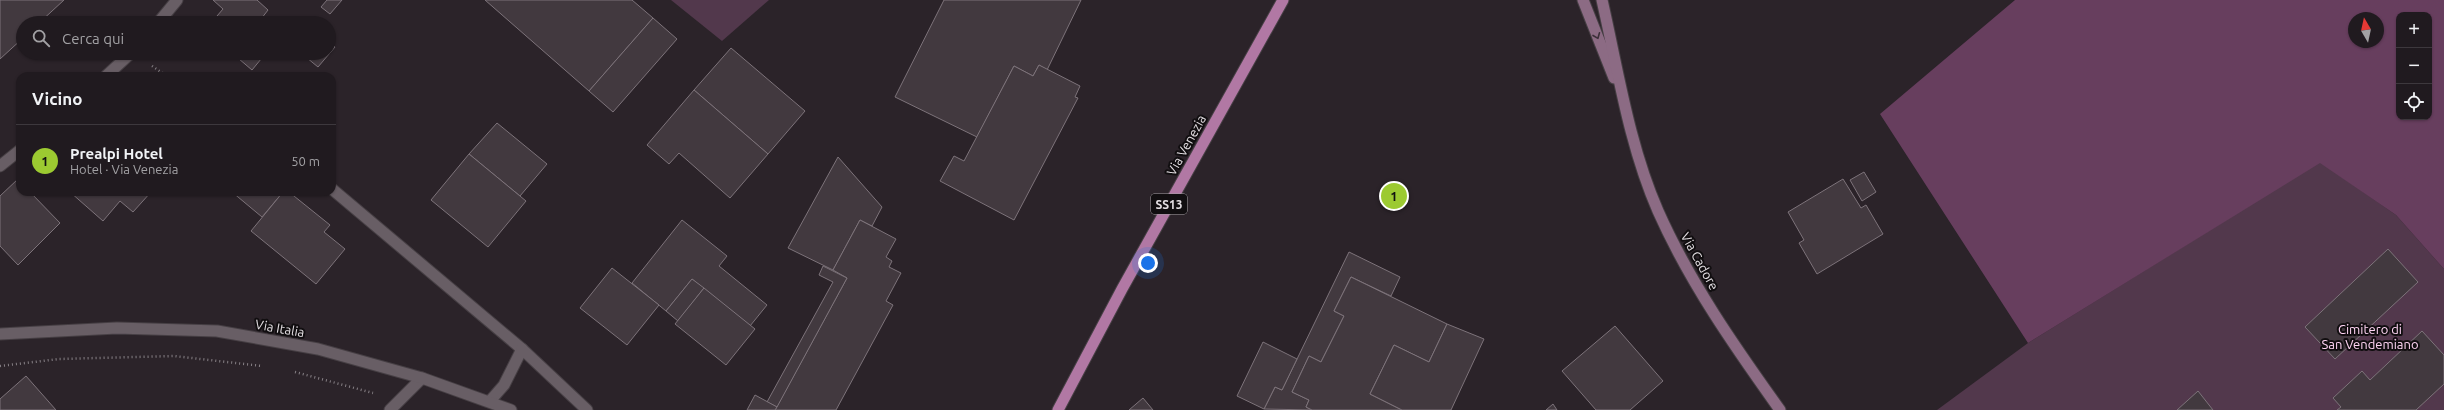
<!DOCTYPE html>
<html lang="it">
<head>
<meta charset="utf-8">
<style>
	:root { --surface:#201a1f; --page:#282328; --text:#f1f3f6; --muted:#a2a1a4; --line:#3d383d; --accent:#9cca31 }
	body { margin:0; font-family:Ubuntu,sans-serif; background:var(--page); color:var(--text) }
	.controls { position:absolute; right:12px; top:12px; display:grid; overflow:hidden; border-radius:8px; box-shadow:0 1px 3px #0004 }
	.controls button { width:36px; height:36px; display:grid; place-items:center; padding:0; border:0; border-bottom:1px solid var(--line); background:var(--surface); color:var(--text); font:20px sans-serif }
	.compass { position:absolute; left:2348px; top:12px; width:36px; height:36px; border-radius:50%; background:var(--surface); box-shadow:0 1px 3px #0004; rotate:351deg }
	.you { position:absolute; left:1148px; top:263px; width:14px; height:14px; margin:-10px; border:3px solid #fff; border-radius:50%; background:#1a73e8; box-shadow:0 0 0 6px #1a73e833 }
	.badge { display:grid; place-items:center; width:26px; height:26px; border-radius:50%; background:var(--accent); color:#111; font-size:13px; font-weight:700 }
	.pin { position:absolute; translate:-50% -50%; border:2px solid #fff; box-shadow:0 1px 4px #0006 }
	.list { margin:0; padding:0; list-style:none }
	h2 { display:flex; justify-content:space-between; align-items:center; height:52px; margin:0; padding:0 16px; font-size:17px }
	h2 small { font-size:13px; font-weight:400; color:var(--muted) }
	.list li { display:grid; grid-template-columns:26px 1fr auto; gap:12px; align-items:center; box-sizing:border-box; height:72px; padding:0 16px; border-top:1px solid var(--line) }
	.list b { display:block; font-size:15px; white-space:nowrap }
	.list p { margin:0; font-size:13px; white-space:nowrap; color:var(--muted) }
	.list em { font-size:13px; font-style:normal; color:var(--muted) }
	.icon { flex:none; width:22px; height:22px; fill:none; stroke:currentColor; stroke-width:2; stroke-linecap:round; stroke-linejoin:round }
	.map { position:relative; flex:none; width:2444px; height:410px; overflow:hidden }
	.search { position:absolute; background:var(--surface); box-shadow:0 1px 3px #0004; left:16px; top:16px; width:320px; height:44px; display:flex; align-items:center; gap:10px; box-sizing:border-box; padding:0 14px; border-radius:22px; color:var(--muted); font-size:15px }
	.panel { position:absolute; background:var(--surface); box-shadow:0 1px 3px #0004; left:16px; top:72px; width:320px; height:124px; border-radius:12px }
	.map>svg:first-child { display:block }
	.green { fill:#52384c }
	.forest { fill:#673e5e; fill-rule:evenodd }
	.building { fill:#42393f; stroke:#7d737a }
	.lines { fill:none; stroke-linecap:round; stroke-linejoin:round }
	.minor-casing { stroke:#463f44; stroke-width:13 }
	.tertiary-casing { stroke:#463f44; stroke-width:13 }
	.secondary-casing { stroke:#463f44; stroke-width:13 }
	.primary-casing { stroke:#463f44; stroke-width:13 }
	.path { stroke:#878186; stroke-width:2.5; stroke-dasharray:1 3; stroke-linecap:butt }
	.minor { stroke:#685e65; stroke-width:11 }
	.tertiary { stroke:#685e65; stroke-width:11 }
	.secondary { stroke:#8c6b84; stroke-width:11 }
	.primary { stroke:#b178a4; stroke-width:11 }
	.oneway { stroke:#3c2f39 }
	.labels { text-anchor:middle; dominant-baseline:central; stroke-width:4; stroke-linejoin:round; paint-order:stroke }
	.shield { fill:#110e10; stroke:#a5a1a4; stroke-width:1 }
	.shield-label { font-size:12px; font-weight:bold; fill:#e5e0e4 }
	.street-label { font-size:13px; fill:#e5e0e4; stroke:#110e10 }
	.park-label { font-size:13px; fill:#fed4f3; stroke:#110e10 }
</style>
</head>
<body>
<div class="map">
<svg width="2444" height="410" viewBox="0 0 2444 410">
	<rect width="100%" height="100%" fill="#2b2329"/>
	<g class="green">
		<path d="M671 0H769L722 41Z"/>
		<path d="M2320 162 2396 215 2444 269V410H1937L2028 343Z"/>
	</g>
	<path class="forest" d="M2015 0H2444V269L2396 215 2320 163 2028 343 1880 114ZM2399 15H2429V117H2399ZM2354 18H2378V42H2354Z"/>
	<g class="building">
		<path d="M0 0H64L39 23H23V38L0 59Z"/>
		<path d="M213 0H257L268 10 258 23H211L223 9Z"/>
		<path d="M327 0H342L330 14 321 7Z"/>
		<path d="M485 0H632L653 18 589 91Z"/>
		<path d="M944 0H1081L1047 70 1039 65 1033 76 1014 66 977 137 895 97Z"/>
		<path d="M653 18 677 39 613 112 589 91Z"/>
		<path d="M329 42 335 47 318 67 301 53H329Z"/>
		<path d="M731 48 805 111 768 154 694 90Z"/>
		<path d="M232 53H266L252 70Z"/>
		<path d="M1039 65 1080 86 1075 97 1078 98 1014 220 940 181 954 156 964 161 1014 66 1033 76Z"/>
		<path d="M694 90 768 154 730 198 679 153 669 164 647 145Z"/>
		<path d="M497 123 547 164 520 196 469 154Z"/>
		<path d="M469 154 526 201 488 247 431 200Z"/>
		<path d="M838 157 882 207 872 226 860 220 833 270 788 248Z"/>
		<path d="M1864 172 1876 192 1862 201 1850 180Z"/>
		<path d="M18 179 20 182V192H30L60 223 18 265 0 246V196Z"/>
		<path d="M1843 179 1861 208 1866 205 1883 234 1817 274 1799 243 1804 240 1788 212Z"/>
		<path d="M70 192H151L133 212 120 201 103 221Z"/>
		<path d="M232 192H283L262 217Z"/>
		<path d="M283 192H289L330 225 324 232 345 249 316 284 251 231Z"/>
		<path d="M682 220 727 256 719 266 767 305 750 326 692 279 666 311 632 283Z"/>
		<path d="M860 220 896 239 886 257 892 261 889 267 901 273 886 301 893 305 836 410H775L847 278 833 270Z"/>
		<path d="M2388 249 2418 282 2335 359 2305 327Z"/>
		<path d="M1349 252 1400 277 1391 296 1351 277 1334 311 1344 316 1321 362 1309 356 1292 392 1309 400 1306 407 1312 410 1264 409 1275 387 1282 390Z"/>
		<path d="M823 266 847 278 777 407 767 402 833 282 819 275Z"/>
		<path d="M612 268 659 305 627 345 580 308Z"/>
		<path d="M1351 277 1447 324 1429 362 1394 345 1370 394 1402 410H1312L1306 407 1309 400 1292 392 1309 356 1321 362 1344 316 1334 311Z"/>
		<path d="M692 279 704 288 678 321 666 311Z"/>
		<path d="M704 288 755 329 726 365 675 324Z"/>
		<path d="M1447 324 1484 339 1451 410H1402L1370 394 1394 345 1429 362Z"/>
		<path d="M1615 326 1663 381 1630 410H1596L1562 371Z"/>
		<path d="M2422 331 2444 355V384L2416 410H2337L2341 407 2333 398 2362 371 2370 380Z"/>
		<path d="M1263 342 1297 359 1282 390 1275 387 1264 409 1237 396Z"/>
		<path d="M26 376 56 410H0V399Z"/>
		<path d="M2198 391 2213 410H2177Z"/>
		<path d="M755 395 777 407 775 410H747Z"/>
		<path d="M1143 398 1153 410H1129Z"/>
		<path d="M1553 404 1557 410H1546Z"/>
	</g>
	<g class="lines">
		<g class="minor-casing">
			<g id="minor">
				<path d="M158 23 177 0"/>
				<path d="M106 76 131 53"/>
				<path d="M0 166 20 150"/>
				<path d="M332 189 522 349 504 385 490 401"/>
				<path d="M522 349 587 410"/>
				<path d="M390 410 422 378"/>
			</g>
		</g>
		<g class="tertiary-casing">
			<path id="tertiary" d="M0 334 117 328 217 331 318 349 422 378 511 410"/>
		</g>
		<g class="secondary-casing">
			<g id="secondary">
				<path d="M1583 0 1614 78"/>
				<path d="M1602 0C1618 70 1629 145 1658 211 1690 283 1735 347 1780 410"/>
			</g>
		</g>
		<g class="primary-casing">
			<path id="primary" d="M1058 410 1122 289 1283 0"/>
		</g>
		<g class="path">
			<path d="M152 66 167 76"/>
			<path d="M0 366 59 359 174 356 262 366"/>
			<path d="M295 372 373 393"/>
		</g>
		<use href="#minor" class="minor"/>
		<use href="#tertiary" class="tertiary"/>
		<use href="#secondary" class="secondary"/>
		<use href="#primary" class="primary"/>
	</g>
	<defs><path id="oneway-chevron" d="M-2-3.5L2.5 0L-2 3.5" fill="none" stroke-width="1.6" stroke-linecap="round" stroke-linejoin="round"/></defs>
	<use class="oneway" href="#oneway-chevron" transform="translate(1597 36) rotate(68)"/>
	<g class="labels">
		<rect class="shield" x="1151" y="194" width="36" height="20" rx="3"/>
		<g class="shield-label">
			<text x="1169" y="204">SS13</text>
		</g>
		<g class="street-label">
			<text transform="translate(1186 145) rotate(-61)">Via Venezia</text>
			<text transform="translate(1700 261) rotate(61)">Via Cadore</text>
			<text transform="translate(280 328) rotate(10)">Via Italia</text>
		</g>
		<g class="park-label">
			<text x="2370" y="329">Cimitero di<tspan x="2370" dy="15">San Vendemiano</tspan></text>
		</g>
	</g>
</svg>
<div class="controls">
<button>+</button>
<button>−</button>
<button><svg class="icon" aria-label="locate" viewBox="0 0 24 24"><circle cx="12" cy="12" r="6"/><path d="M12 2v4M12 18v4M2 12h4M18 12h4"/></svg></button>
</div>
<svg class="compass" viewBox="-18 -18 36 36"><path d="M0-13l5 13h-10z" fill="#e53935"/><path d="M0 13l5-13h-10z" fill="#a2a1a4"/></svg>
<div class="you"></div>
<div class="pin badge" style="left:1394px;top:196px">1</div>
<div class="search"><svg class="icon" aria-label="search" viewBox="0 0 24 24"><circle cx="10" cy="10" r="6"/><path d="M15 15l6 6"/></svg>Cerca qui</div>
<section class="panel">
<h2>Vicino<small></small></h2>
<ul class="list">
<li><span class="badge">1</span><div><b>Prealpi Hotel</b><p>Hotel · Via Venezia</p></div><em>50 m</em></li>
</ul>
</section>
</div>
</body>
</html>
